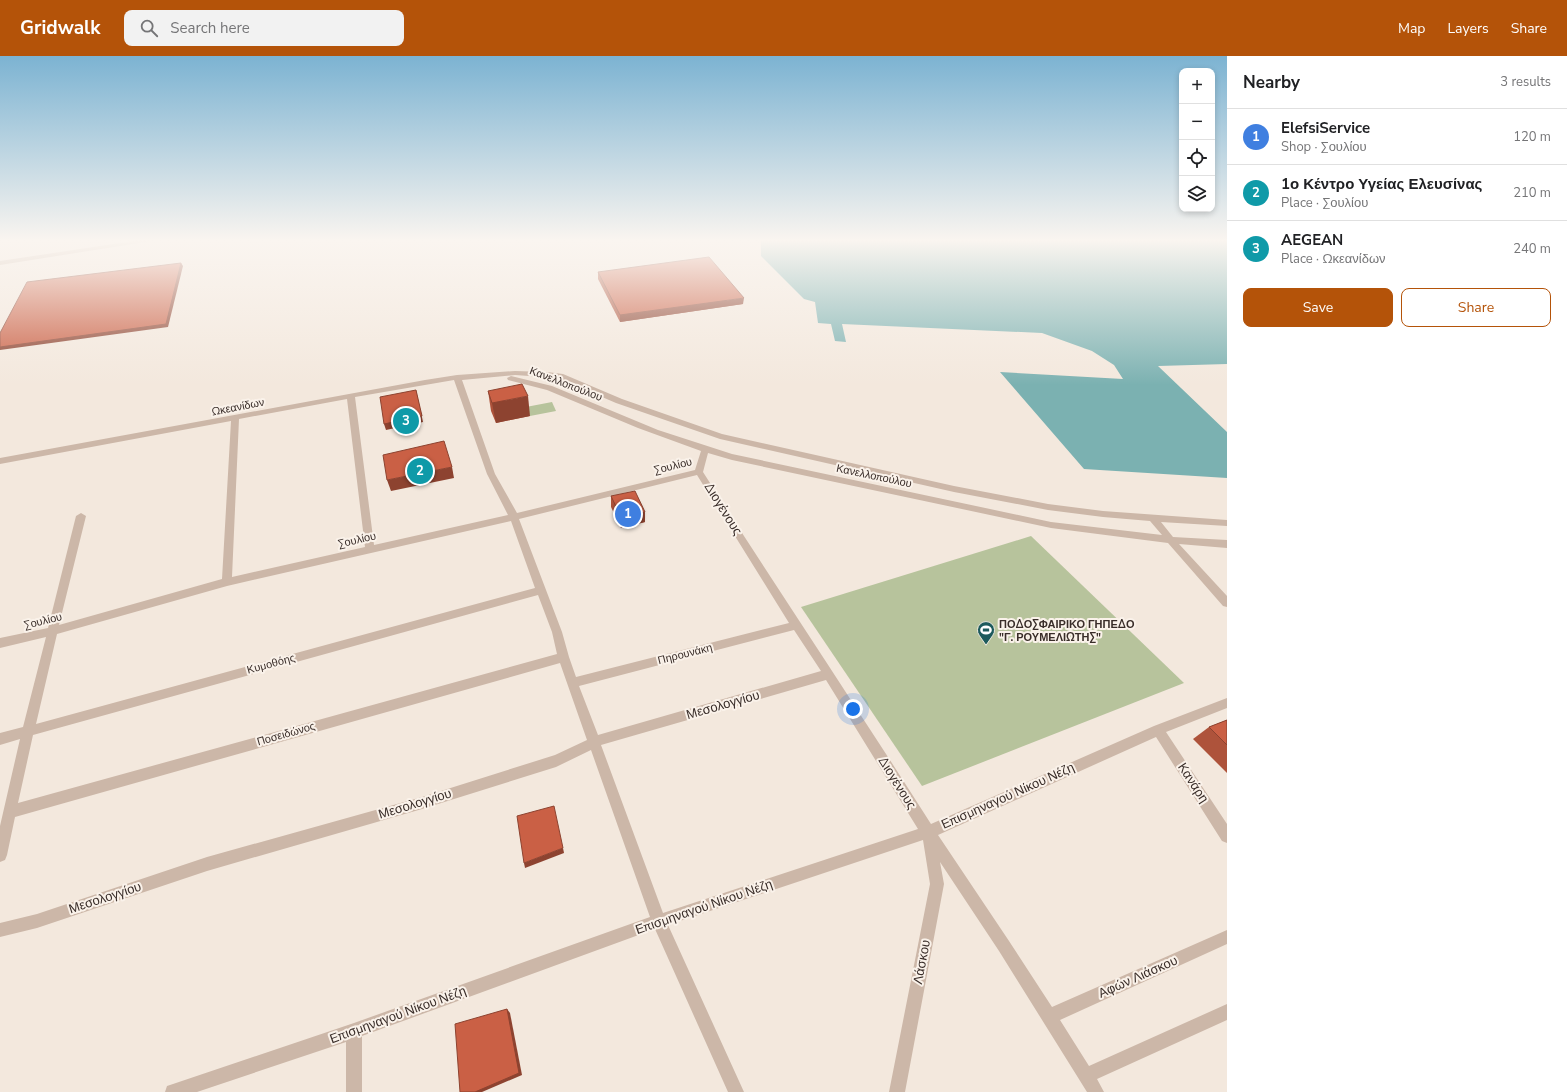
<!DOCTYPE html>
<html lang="en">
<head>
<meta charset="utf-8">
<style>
	:root { --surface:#fff; --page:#f2f2f2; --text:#202124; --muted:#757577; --line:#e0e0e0; --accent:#b45309 }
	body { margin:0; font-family:"Nunito Sans",sans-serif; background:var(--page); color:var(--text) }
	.controls { position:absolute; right:12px; top:12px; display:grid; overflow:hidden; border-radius:8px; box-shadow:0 2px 6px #0003 }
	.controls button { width:36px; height:36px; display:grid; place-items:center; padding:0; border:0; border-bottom:1px solid var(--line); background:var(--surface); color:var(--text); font:20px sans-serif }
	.you { position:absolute; left:853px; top:653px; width:14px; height:14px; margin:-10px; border:3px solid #fff; border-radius:50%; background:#1a73e8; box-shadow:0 0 0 6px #1a73e833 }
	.badge { display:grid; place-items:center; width:26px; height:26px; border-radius:50%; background:var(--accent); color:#fff; font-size:13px; font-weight:700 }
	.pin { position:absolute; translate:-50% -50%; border:2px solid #fff; box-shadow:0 1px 4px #0006 }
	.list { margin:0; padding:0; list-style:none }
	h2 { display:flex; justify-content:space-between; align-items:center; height:52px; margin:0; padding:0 16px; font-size:17px }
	h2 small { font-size:13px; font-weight:400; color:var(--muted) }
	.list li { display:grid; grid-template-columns:26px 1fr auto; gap:12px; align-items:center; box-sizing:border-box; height:56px; padding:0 16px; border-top:1px solid var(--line) }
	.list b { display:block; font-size:15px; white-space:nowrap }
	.list p { margin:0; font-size:13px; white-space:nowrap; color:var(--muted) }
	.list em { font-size:13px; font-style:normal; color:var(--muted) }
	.actions { display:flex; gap:8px; padding:12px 16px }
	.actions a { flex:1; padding:9px 0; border:1px solid var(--accent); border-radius:8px; text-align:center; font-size:14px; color:var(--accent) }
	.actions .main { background:var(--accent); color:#fff }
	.icon { flex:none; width:22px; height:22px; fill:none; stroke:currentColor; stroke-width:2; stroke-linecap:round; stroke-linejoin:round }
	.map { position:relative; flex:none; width:1227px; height:1036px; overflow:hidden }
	header { display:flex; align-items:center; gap:24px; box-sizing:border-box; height:56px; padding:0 20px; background:var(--accent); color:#fff }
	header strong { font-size:19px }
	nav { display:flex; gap:22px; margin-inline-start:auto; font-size:14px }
	.search { width:280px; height:36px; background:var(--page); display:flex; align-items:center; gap:10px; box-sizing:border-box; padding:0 14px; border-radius:8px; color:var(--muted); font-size:15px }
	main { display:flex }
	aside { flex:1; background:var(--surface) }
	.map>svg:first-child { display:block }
	.green { fill:#b7c39c }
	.water { fill:#7bb1b1 }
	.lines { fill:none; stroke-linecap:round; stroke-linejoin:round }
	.minor { fill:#ccb7a8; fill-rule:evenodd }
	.wall { fill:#ae533b }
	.shaded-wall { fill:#8d4330 }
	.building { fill:#ca6045; stroke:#8d4330 }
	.labels { text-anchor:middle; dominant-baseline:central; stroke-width:4; stroke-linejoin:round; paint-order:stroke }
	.street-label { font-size:11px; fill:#392d29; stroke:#faf2ea }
	.poi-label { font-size:11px; font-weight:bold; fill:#392d29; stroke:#faf2ea; text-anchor:start }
	.near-street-label { font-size:13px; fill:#392d29; stroke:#faf2ea }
</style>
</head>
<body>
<header>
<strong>Gridwalk</strong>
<div class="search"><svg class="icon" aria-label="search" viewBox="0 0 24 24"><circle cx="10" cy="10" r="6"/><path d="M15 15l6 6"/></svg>Search here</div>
<nav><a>Map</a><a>Layers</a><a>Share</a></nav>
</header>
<main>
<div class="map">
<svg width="1227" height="1036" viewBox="0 0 1227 1036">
	<rect width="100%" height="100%" fill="#f3e8dd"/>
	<g class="green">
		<path d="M552 346 556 355 530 360 526 351Z"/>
		<path d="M1031 480 1184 627 922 730 801 551Z"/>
	</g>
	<path class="water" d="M761 184H1227V308L1158 310 1227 376V422L1084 413 1000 316 1123 323 1114 309 1092 295 1042 277 842 268 846 286 835 285 831 268 818 267 815 246 804 243 761 200Z"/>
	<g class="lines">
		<g class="minor">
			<path d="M140 184H158L0 209V205Z"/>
			<path d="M515 315 547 316 563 318 622 343 722 378 954 430 1048 448 1103 455 1227 464V470L1161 466 1173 481 1227 484V492L1179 488 1227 540V551L1223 550 1168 487 1051 472 732 404 708 397 703 416C778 534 856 650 931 768L1154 670 1227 642V652L1166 676 1227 768V787L1222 785 1156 681 938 779 1009 885 1052 951 1227 874V888L1060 964 1089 1010 1227 948V964L1097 1023 1104 1036H1087L999 895 940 806 944 828 905 1036H889L930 828 923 784 668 869 744 1036H728L655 873 362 980V1036H346V986L197 1036H165L167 1030 173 1028 354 967 650 861 591 694 556 711 422 753 207 815 37 872 0 881V867L37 858 207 801 422 741 555 699 587 684 560 607 15 761 7 799 5 804 0 806V770L20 683 0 689V677L23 671 46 581 0 592V582L48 572 76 460 81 457 86 460 59 569 222 523 231 365 0 408V402L425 324 457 319ZM515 319 558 322 616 347 720 383 954 436 1048 454 1103 461 1150 465 1162 479 1051 466 732 398 658 374 552 330 511 320 507 322 508 324 547 334 638 372 701 395 695 414 517 457 495 418 462 324ZM454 324 487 418 508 459 374 489 355 341ZM347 343 365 491 232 521 239 363ZM697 419 789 567 576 621 569 601 562 576 519 463ZM511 465 535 532 36 668 57 578 227 530ZM538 539 552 576 557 598 18 747 33 679ZM794 574 821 615 598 679 579 630ZM826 624 918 773 663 857 601 689Z"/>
		</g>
	</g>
	<g class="wall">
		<path d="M598 216 743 248 620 266 598 223Z"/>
		<path d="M488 335 530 360 496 367 491 355Z"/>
		<path d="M611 440 645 456V466L621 472 611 451Z"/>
		<path d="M1227 664V717L1193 683 1209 671Z"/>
	</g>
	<g class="shaded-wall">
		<path d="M181 207 183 210 168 271 0 294V291Z"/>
		<path d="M744 242 743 248 620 266V259Z"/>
		<path d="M416 334 423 366 386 374 384 368Z"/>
		<path d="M528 340 530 360 496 367 492 347Z"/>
		<path d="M452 411 454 422 391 435 387 424Z"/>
		<path d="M645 456V466L621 472V461Z"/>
		<path d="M563 792 564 797 525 812 524 807Z"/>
		<path d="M507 953 510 957 522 1019 482 1036H475Z"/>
	</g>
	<g class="building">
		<path d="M709 201 744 242 620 259 598 216Z"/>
		<path d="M181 207 166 268 0 291V277L27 226Z"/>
		<path d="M522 328 528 340 492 347 488 335Z"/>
		<path d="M416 334 422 360 384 368 380 341Z"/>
		<path d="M444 385 452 411 387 424 383 399Z"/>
		<path d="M635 435 645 456 621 461 611 440Z"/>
		<path d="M1227 664V689L1209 671Z"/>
		<path d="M554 750 563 792 524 807 517 760Z"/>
		<path d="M507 953 519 1017 475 1036H460L455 968Z"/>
	</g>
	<linearGradient id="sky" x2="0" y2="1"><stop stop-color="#7cb3d2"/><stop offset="0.56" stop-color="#faf5f0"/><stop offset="1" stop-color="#faf5f0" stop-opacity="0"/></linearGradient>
	<rect width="1227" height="329" fill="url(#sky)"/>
	<defs>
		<g id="stadium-pin" transform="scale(0.9)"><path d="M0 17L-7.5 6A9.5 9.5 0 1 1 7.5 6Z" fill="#1d5a5c" stroke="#faf2ea"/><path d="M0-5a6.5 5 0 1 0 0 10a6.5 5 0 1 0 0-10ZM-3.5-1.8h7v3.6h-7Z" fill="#fff"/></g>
	</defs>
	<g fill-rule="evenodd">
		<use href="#stadium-pin" x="986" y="574"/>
	</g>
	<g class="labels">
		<g class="street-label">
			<text transform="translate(566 328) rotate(21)">Κανελλοπούλου</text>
			<text transform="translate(238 351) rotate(-11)">Ωκεανίδων</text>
			<text transform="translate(673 410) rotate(-14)">Σουλίου</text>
			<text transform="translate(874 420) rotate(12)">Κανελλοπούλου</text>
			<text transform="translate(357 484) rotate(-13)">Σουλίου</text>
			<text transform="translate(43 565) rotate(-14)">Σουλίου</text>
			<text transform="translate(685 598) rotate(-14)">Πηρουνάκη</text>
			<text transform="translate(271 608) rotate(-15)">Κυμοθόης</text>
			<text transform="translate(286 678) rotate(-16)">Ποσειδώνος</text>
		</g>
		<g class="poi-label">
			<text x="999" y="568">ΠΟΔΟΣΦΑΙΡΙΚΟ ΓΗΠΕΔΟ<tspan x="999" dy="13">"Γ. ΡΟΥΜΕΛΙΩΤΗΣ"</tspan></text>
		</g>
		<g class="near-street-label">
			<text transform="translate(723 453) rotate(58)">Διογένους</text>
			<text transform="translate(723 649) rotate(-16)">Μεσολογγίου</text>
			<text transform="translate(897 727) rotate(58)">Διογένους</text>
			<text transform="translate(1193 727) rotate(57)">Κανάρη</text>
			<text transform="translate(1008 740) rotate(-24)">Επισμηναγού Νίκου Νέζη</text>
			<text transform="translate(415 748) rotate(-17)">Μεσολογγίου</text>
			<text transform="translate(105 842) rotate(-18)">Μεσολογγίου</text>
			<text transform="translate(704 851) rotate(-19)">Επισμηναγού Νίκου Νέζη</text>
			<text transform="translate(922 906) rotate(-79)">Λάσκου</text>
			<text transform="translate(1138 921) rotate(-24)">Αφών Λιάσκου</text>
			<text transform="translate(398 959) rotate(-20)">Επισμηναγού Νίκου Νέζη</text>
		</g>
	</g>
</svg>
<div class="controls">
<button>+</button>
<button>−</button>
<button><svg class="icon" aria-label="locate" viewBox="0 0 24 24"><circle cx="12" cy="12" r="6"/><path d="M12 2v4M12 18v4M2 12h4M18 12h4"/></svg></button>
<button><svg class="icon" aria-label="layers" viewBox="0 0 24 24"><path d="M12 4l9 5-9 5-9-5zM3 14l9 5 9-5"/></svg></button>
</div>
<div class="you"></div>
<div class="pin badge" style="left:628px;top:458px;background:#3f7fe0">1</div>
<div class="pin badge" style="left:420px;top:415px;background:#0f9aa8">2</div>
<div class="pin badge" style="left:406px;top:365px;background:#0f9aa8">3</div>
</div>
<aside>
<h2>Nearby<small>3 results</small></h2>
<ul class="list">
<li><span class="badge" style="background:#3f7fe0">1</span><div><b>ElefsiService</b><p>Shop · Σουλίου</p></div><em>120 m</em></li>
<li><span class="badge" style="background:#0f9aa8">2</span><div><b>1ο Κέντρο Υγείας Ελευσίνας</b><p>Place · Σουλίου</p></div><em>210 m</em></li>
<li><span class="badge" style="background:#0f9aa8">3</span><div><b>AEGEAN</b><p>Place · Ωκεανίδων</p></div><em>240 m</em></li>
</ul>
<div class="actions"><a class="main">Save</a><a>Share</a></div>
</aside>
</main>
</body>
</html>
